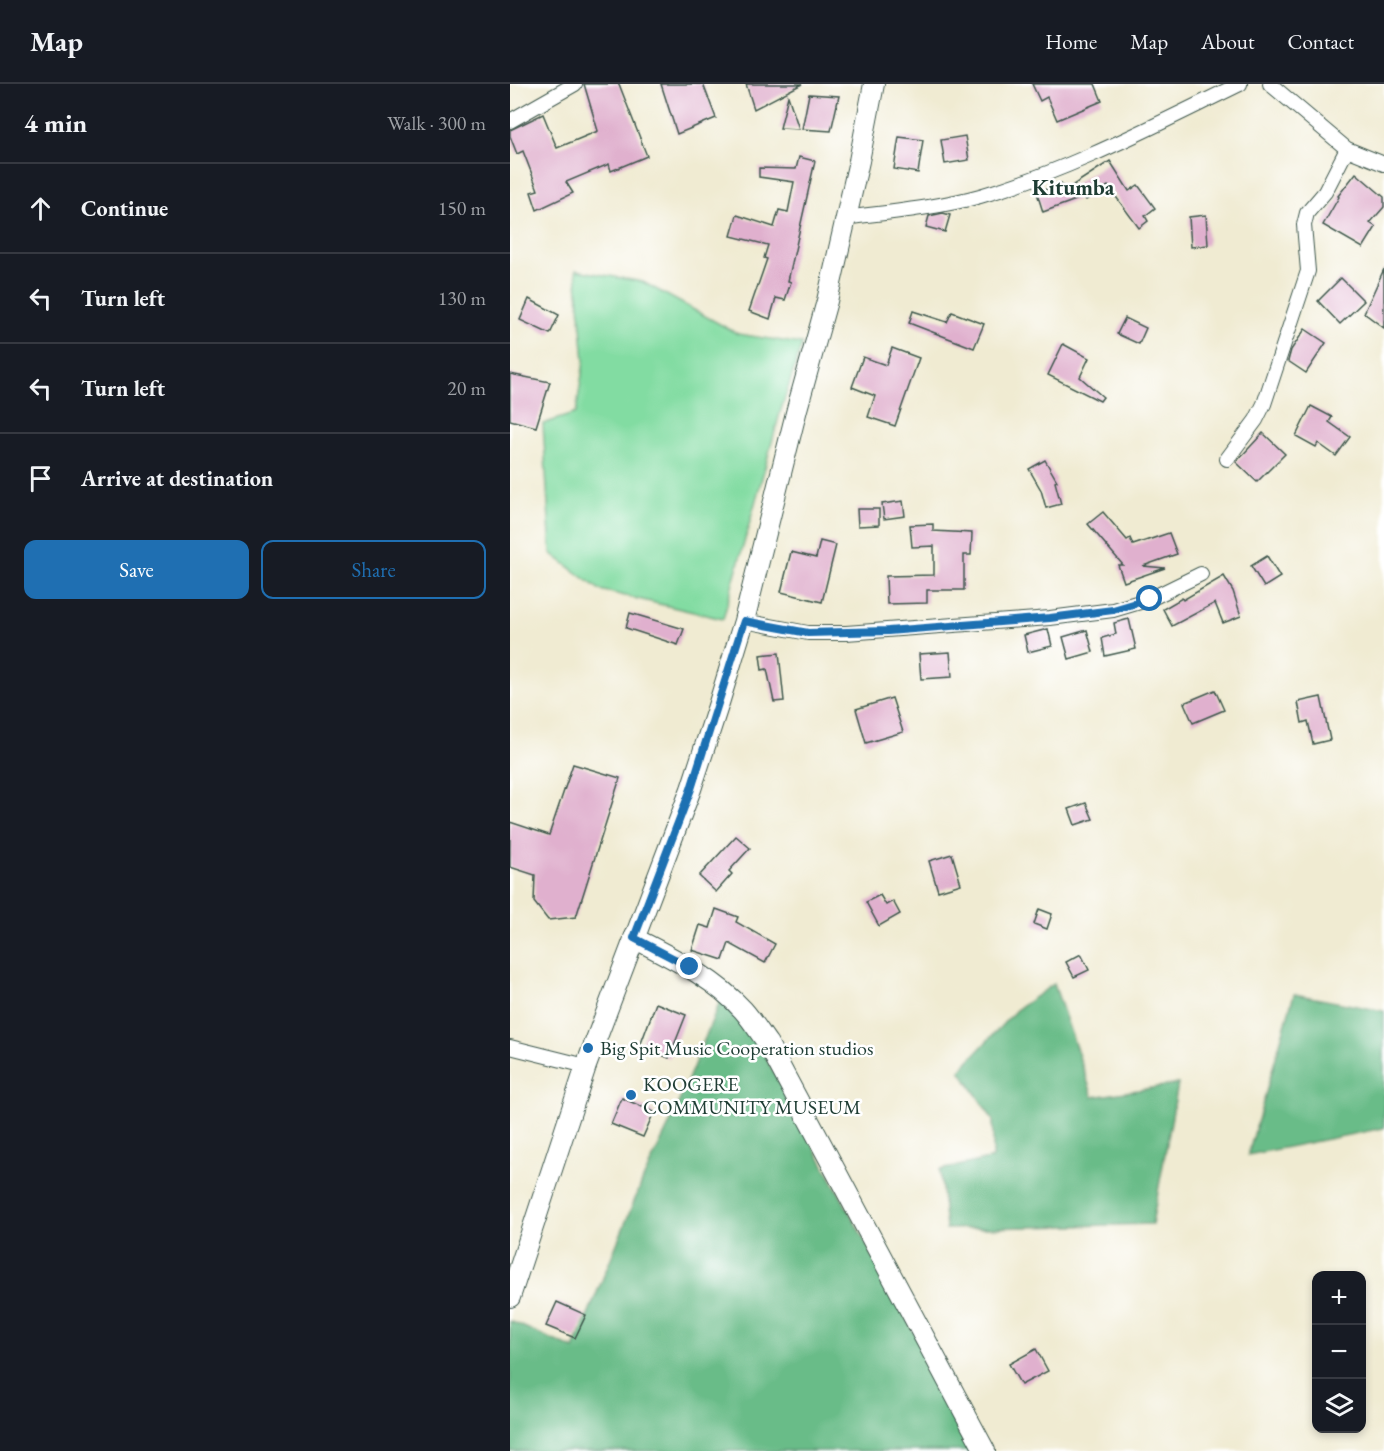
<!DOCTYPE html>
<html lang="en">
<head>
<meta charset="utf-8">
<style>
	:root { --surface:#171b24; --page:#20242c; --text:#f1f3f6; --muted:#9ea1a6; --line:#363941; --accent:#1f6fb2 }
	body { margin:0; font-family:"EB Garamond",serif; background:var(--page); color:var(--text) }
	.controls { position:absolute; right:18px; bottom:18px; display:grid; overflow:hidden; border-radius:12px; box-shadow:0 3px 9px #0003 }
	.controls button { width:54px; height:54px; display:grid; place-items:center; padding:0; border:0; border-bottom:2px solid var(--line); background:var(--surface); color:var(--text); font:30px sans-serif }
	.stop { position:absolute; width:18px; height:18px; margin:-14px; border:4px solid #1f6fb2; border-radius:50%; background:#fff }
	.stop.end { background:#1f6fb2; border-color:#fff; box-shadow:0 2px 6px #0008 }
	.list { margin:0; padding:0; list-style:none }
	h2 { display:flex; justify-content:space-between; align-items:center; height:78px; margin:0; padding:0 24px; font-size:26px }
	h2 small { font-size:20px; font-weight:400; color:var(--muted) }
	.list li { display:grid; grid-template-columns:39px 1fr auto; gap:18px; align-items:center; box-sizing:border-box; height:90px; padding:0 24px; border-top:2px solid var(--line) }
	.list b { display:block; font-size:22px; white-space:nowrap }
	.list em { font-size:20px; font-style:normal; color:var(--muted) }
	.actions { display:flex; gap:12px; padding:18px 24px }
	.actions a { flex:1; padding:14px 0; border:2px solid var(--accent); border-radius:12px; text-align:center; font-size:21px; color:var(--accent) }
	.actions .main { background:var(--accent); color:#fff }
	.icon { flex:none; width:33px; height:33px; fill:none; stroke:currentColor; stroke-width:2; stroke-linecap:round; stroke-linejoin:round }
	.map { position:relative; flex:none; width:874px; height:1367px; overflow:hidden }
	header { display:flex; align-items:center; gap:36px; box-sizing:border-box; height:84px; padding:0 30px; background:var(--surface); border-bottom:2px solid var(--line) }
	header strong { font-size:28px }
	nav { display:flex; gap:33px; margin-inline-start:auto; font-size:21px }
	main { display:flex }
	aside { flex:1; background:var(--surface) }
	.map>svg:first-child { display:block }
	.green { fill:#82dca2; stroke:#508c6b; stroke-width:1.5 }
	.forest { fill:#69bc88; stroke:#447c5e; stroke-width:1.5 }
	.building { fill:#e0b0ce }
	.lines { fill:none; stroke-linecap:round; stroke-linejoin:round }
	.street-casing { stroke:#3e574c; stroke-width:16 }
	.secondary-casing { stroke:#3e574c; stroke-width:22 }
	.street { stroke:#fff; stroke-width:14 }
	.secondary { stroke:#fff; stroke-width:20 }
	.route { stroke:#1f6fb2; stroke-width:8 }
	.poi-dot { fill:#1f6fb2; stroke:#fff; stroke-width:2 }
	.labels { text-anchor:middle; dominant-baseline:central; stroke-width:5; stroke-linejoin:round; paint-order:stroke }
	.poi-label { font-size:20px; fill:#1f3d34; stroke:#fff; text-anchor:start }
	.quarter-label { font-size:22px; font-weight:bold; fill:#1f3d34; stroke:#fff }
</style>
</head>
<body>
<header>
<strong>Map</strong>
<nav><a>Home</a><a>Map</a><a>About</a><a>Contact</a></nav>
</header>
<main>
<aside>
<h2>4 min<small>Walk · 300 m</small></h2>
<ul class="list">
<li><svg class="icon" aria-label="ahead" viewBox="0 0 24 24"><path d="M12 20V5M6 11l6-6 6 6"/></svg><div><b>Continue</b></div><em>150 m</em></li>
<li><svg class="icon" aria-label="left" viewBox="0 0 24 24"><path d="M17 20v-9H6M10 6l-5 5 5 5"/></svg><div><b>Turn left</b></div><em>130 m</em></li>
<li><svg class="icon" aria-label="left" viewBox="0 0 24 24"><path d="M17 20v-9H6M10 6l-5 5 5 5"/></svg><div><b>Turn left</b></div><em>20 m</em></li>
<li><svg class="icon" aria-label="arrive" viewBox="0 0 24 24"><path d="M6 21V4h12l-3 4 3 4H6"/></svg><div><b>Arrive at destination</b></div></li>
</ul>
<div class="actions"><a class="main">Save</a><a>Share</a></div>
</aside>
<div class="map">
<svg width="874" height="1367" viewBox="0 0 874 1367">
	<rect width="100%" height="100%" fill="#fff"/>
	<filter id="ink" filterUnits="userSpaceOnUse"><feTurbulence type="fractalNoise" baseFrequency=".0167" numOctaves="2"/><feDisplacementMap in="SourceGraphic" scale="12" xChannelSelector="R" yChannelSelector="G"/><feConvolveMatrix kernelMatrix="1 2 1 2 8 2 1 2 1" color-interpolation-filters="sRGB"/></filter>
	<filter id="wash" filterUnits="userSpaceOnUse"><feTurbulence type="fractalNoise" baseFrequency=".008" numOctaves="4" result="noise"/><feDisplacementMap in="SourceGraphic" scale="24" xChannelSelector="R" yChannelSelector="G"/><feGaussianBlur stdDeviation="1.35" result="paint"/><feColorMatrix in="noise" values="0 0 0 0 0 0 0 0 0 0 0 0 0 0 0 0 0 1.4 0 .05"/><feComposite in="paint" operator="in"/></filter>
	<g filter="url(#wash)">
		<rect width="100%" height="100%" fill="#f0ebd2"/>
		<path class="green" d="M66 186 133 198 228 250 292 260 270 329 213 535 90 506 41 469 33 340 66 329 74 277Z"/>
		<g class="forest">
			<path d="M544 900 583 1013 668 1000 642 1140 436 1145 430 1086 483 1074V1036L450 986 506 926Z"/>
			<path d="M784 910 874 927V1044L738 1071Z"/>
			<path d="M210 917 233 931 468 1367H0V1237L64 1265 134 1093 161 1037Z"/>
		</g>
		<g id="blocks">
			<g class="building">
				<path d="M74 0H109L137 72 101 87 99 80 56 98 63 109 27 126 21 108 28 106 13 67 7 70 0 52V46L33 30 47 64 88 47Z"/>
				<path d="M151 0H193L206 34 167 50Z"/>
				<path d="M236 0H292L244 25Z"/>
				<path d="M522 0H585L592 17 547 36 537 13 530 17Z"/>
				<path d="M299 10 329 12 321 47 292 45Z"/>
				<path d="M278 12 289 45 270 44Z"/>
				<path d="M455 52 459 76 435 80 431 56Z"/>
				<path d="M389 53 413 56 408 89 384 85Z"/>
				<path d="M289 73 305 77 278 197 281 198 275 216 266 214 260 235 239 227 257 175 254 174 258 161 221 152 227 131 264 143 269 126 278 128 284 98 249 93V84L286 85Z"/>
				<path d="M600 77 619 107 628 101 645 124 635 132 638 137 629 144 598 102 576 116 574 113 533 128 527 109 551 99 554 107Z"/>
				<path d="M846 89 874 113V123L860 139 866 143 853 164 813 141 829 113 828 112Z"/>
				<path d="M433 129 440 131 435 148 416 143 419 132Z"/>
				<path d="M696 131 698 161 681 163 679 133Z"/>
				<path d="M874 185V244L854 229Z"/>
				<path d="M831 194 854 217 830 240 808 217Z"/>
				<path d="M19 215 49 231 40 250 10 236Z"/>
				<path d="M403 227 437 238 442 228 474 240 464 264 399 239Z"/>
				<path d="M615 234 636 244 629 260 607 250Z"/>
				<path d="M795 245 816 259 796 289 778 277 781 266Z"/>
				<path d="M553 260 579 274 570 293 593 313 590 317 538 291Z"/>
				<path d="M382 264 409 274 385 342 358 333 365 312 342 303 353 273 376 281Z"/>
				<path d="M0 290 40 298 26 343 0 336Z"/>
				<path d="M801 322 822 333 819 338 840 353 826 372 808 359 806 363 786 352Z"/>
				<path d="M753 349 775 370 747 398 726 378Z"/>
				<path d="M535 376 547 397 545 398 551 420 536 424 531 406 519 385Z"/>
				<path d="M393 417 395 432 374 435 372 420Z"/>
				<path d="M347 425H369V441L348 442Z"/>
				<path d="M593 428 617 456 620 454 623 461 659 449 667 470 633 482 655 484 614 498 608 481H613L578 440Z"/>
				<path d="M423 440V447L462 449 461 471H454V506H417V519L377 520 376 492 424 491V462L402 463 400 441Z"/>
				<path d="M310 457 326 461 312 518 271 508 281 468 306 474Z"/>
				<path d="M757 472 770 493 754 503 741 482Z"/>
				<path d="M714 492 723 507 731 532 713 539 705 519 662 542 653 525 672 514 673 516Z"/>
				<path d="M120 529 174 545 168 561 116 544Z"/>
				<path d="M619 535 626 565 595 572 592 554 606 550 604 539Z"/>
				<path d="M538 545 542 562 518 568 514 551Z"/>
				<path d="M577 546 583 568 559 575 553 553Z"/>
				<path d="M440 568 442 593 411 595 409 570Z"/>
				<path d="M269 569 274 617 264 618 257 585 252 586 250 571Z"/>
				<path d="M705 606 714 626 683 639 674 619Z"/>
				<path d="M811 613 820 656 803 660 798 637 792 639 788 618Z"/>
				<path d="M382 614 393 648 356 659 346 625Z"/>
				<path d="M63 680 110 694 66 833 38 836 24 818 25 791 0 783V738L39 751Z"/>
				<path d="M576 719 583 735 565 741 559 725Z"/>
				<path d="M226 752 240 764 219 787 222 790 206 808 189 792Z"/>
				<path d="M442 770 451 800 428 807 419 777Z"/>
				<path d="M370 811 376 821 383 817 390 830 369 842 356 818Z"/>
				<path d="M206 825 228 833 226 838 265 860 255 879 219 859 213 876 182 866 190 841 200 844Z"/>
				<path d="M529 825 542 830 537 845 524 840Z"/>
				<path d="M571 870 579 886 564 893 556 878Z"/>
				<path d="M146 919 176 931 159 974 130 962Z"/>
				<path d="M112 1014 144 1028 133 1053 101 1040Z"/>
				<path d="M47 1218 76 1231 65 1254 36 1242Z"/>
				<path d="M526 1265 538 1287 511 1301 499 1280Z"/>
			</g>
		</g>
	</g>
	<g filter="url(#ink)">
		<use href="#blocks" fill-opacity="0" stroke="#3e574c" stroke-width="1.5"/>
		<g class="lines">
			<g class="street-casing">
				<g id="street">
					<path d="M760 0 837 65 874 80"/>
					<path d="M0 37 65 0"/>
					<path d="M335 134C380 128 427 124 470 112 561 86 645 41 730 0"/>
					<path d="M717 375 746 336 754 320 798 187 794 141 797 129 815 108 837 65"/>
					<path d="M234 537 298 549H336L540 534 603 526 640 515 691 490"/>
					<path d="M0 963 76 982"/>
				</g>
			</g>
			<g class="secondary-casing">
				<g id="secondary">
					<path d="M124 854C162 874 203 893 233 926 242 936 250 949 258 960L475 1367"/>
					<path d="M0 1213 76 982 181 705 209 619 234 537 287 325 317 217 349 77 364 0"/>
				</g>
			</g>
			<use href="#street" class="street"/>
			<use href="#secondary" class="secondary"/>
		</g>
	</g>
	<g class="lines" filter="url(#ink)">
		<path class="route" d="M180 883 124 854 181 705 234 537 298 549 378 547 540 534 603 526 640 515"/>
	</g>
	<g class="poi-dot">
		<circle cx="78" cy="964" r="6"/>
		<circle cx="121" cy="1011" r="6"/>
	</g>
	<g class="labels">
		<g class="poi-label">
			<text x="90" y="964">Big Spit Music Cooperation studios</text>
			<text x="133" y="1000">KOOGERE<tspan x="133" dy="23">COMMUNITY MUSEUM</tspan></text>
		</g>
		<g class="quarter-label">
			<text x="563" y="103">Kitumba</text>
		</g>
	</g>
</svg>
<div class="controls">
<button>+</button>
<button>−</button>
<button><svg class="icon" aria-label="layers" viewBox="0 0 24 24"><path d="M12 4l9 5-9 5-9-5zM3 14l9 5 9-5"/></svg></button>
</div>
<div class="stop" style="left:640px;top:515px"></div>
<div class="stop end" style="left:180px;top:883px"></div>
</div>
</main>
</body>
</html>
